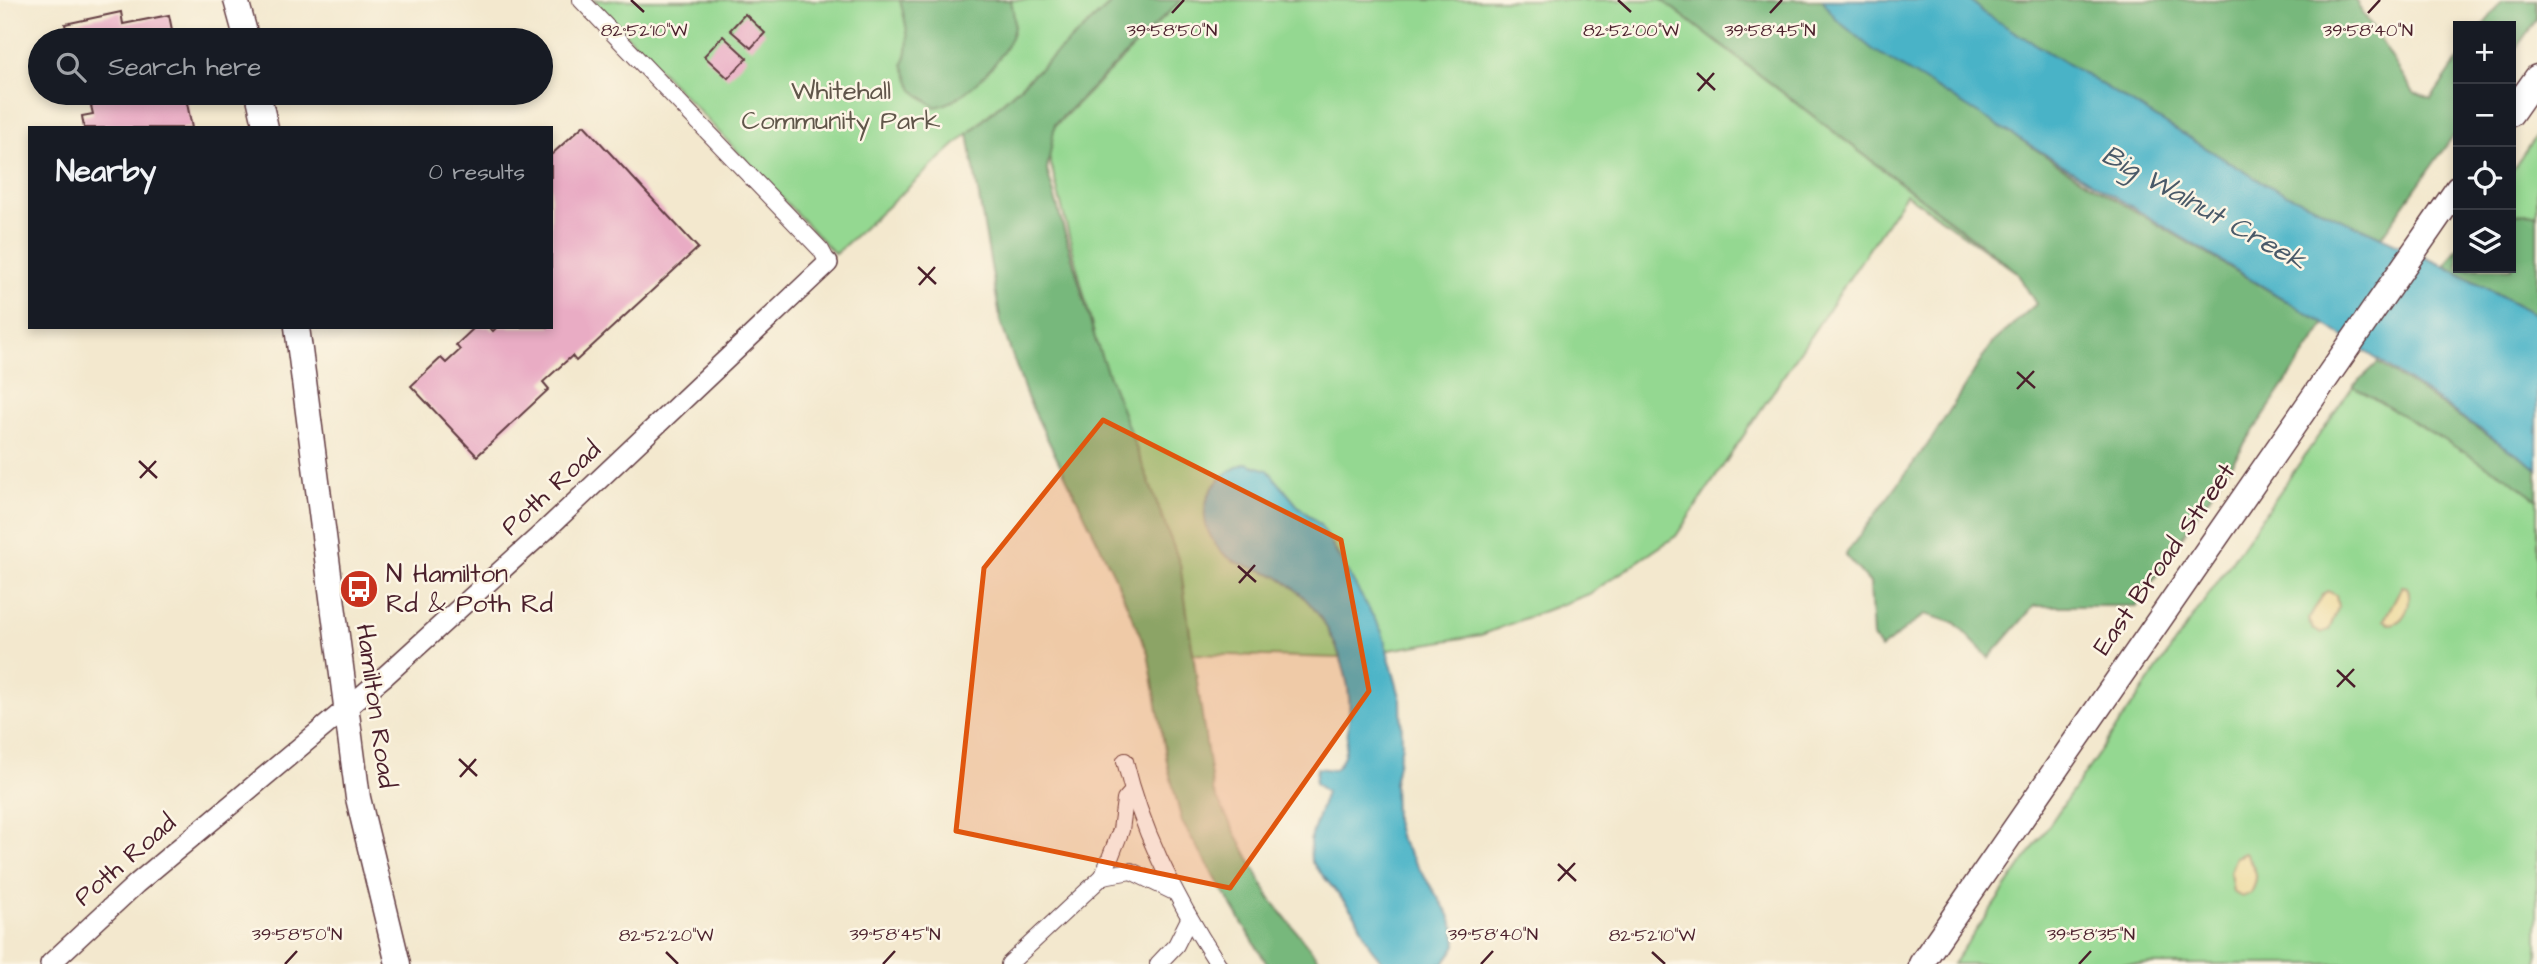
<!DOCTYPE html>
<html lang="en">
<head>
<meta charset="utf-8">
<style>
	:root { --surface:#171b24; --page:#20242c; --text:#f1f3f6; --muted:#9ea1a6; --line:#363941 }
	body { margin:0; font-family:"Architects Daughter",sans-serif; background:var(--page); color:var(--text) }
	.controls { position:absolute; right:21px; top:21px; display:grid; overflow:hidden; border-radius:0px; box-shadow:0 4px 10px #0003 }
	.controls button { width:63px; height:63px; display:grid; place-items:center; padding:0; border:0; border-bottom:2px solid var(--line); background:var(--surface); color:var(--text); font:35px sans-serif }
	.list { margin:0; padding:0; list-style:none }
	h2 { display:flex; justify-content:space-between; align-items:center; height:91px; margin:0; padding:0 28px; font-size:30px }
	h2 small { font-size:23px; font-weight:400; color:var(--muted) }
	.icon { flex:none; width:38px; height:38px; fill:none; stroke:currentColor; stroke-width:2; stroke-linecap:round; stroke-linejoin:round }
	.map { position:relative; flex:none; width:2537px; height:964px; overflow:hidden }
	.search { position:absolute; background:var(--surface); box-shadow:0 4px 10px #0003; left:28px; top:28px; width:525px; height:77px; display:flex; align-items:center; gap:18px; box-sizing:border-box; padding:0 24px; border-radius:38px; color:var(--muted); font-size:26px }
	.panel { position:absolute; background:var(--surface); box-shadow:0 4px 10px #0003; left:28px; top:126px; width:525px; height:203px; border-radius:0px }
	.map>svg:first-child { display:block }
	.green { fill:#94d891; stroke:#6f7c5e; stroke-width:2 }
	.forest { fill:#77b87b; stroke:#606c53; stroke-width:2 }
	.sand { fill:#eeda9e; stroke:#9c7c64; stroke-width:2 }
	.water { fill:#49b3c7; stroke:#4a6979; stroke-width:2 }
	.building { fill:#e9acc4 }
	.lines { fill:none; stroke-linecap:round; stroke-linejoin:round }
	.minor-casing { stroke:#633d43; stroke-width:18 }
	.tertiary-casing { stroke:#633d43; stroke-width:22 }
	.primary-casing { stroke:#633d43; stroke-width:27 }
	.minor { stroke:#fff; stroke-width:16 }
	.tertiary { stroke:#fff; stroke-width:19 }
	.primary { stroke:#fff; stroke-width:24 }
	.marked { fill:#e0560e; fill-opacity:0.2; stroke:#e0560e; stroke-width:5; stroke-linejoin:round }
	.ticks { fill:none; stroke:#4a1f2b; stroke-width:2.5 }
	.labels { text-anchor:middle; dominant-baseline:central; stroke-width:5; stroke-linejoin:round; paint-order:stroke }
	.park-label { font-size:26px; fill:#60564a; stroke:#fcf5e5 }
	.street-label { font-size:26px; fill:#4a1f2b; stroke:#fcf5e5 }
	.poi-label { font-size:26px; fill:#4a1f2b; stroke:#fcf5e5; text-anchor:start }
	.water-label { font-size:28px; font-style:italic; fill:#4a5a69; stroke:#fcf5e5 }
	.ticks-label { font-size:18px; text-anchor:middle; fill:#4a1f2b; stroke:#fcf5e5; stroke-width:5; stroke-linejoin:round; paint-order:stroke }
</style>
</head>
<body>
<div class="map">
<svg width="2537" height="964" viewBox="0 0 2537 964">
	<rect width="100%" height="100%" fill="#fcf5e5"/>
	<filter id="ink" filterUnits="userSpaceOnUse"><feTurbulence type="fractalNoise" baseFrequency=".0143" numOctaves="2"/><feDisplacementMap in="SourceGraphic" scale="14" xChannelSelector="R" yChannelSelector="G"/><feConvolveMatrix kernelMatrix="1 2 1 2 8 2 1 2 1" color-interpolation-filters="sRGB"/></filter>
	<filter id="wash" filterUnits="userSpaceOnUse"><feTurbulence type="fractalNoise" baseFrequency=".00686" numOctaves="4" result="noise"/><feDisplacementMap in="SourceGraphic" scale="28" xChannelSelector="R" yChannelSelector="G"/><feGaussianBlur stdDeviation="1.57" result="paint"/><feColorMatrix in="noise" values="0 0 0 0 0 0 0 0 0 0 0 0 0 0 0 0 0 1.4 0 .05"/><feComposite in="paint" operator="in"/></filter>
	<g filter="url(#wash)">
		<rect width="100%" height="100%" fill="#f3e8ce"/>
		<g class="green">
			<path d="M593 0H1115L835 254Z"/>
			<path d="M1181 0H1662L2016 272 1906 194 1676 536 1589 594 1481 635 1339 658 1194 654 1096 342 1044 137Z"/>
			<path d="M2537 134V214L2511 215V172Z"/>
			<path d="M2353 386 2511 480 2537 499V964H1953Z"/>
		</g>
		<g class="forest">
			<path d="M900 0H1011C1013 9 1015 18 1014 27 1009 56 963 103 935 107L913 90 903 64C913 43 905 22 900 0Z"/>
			<path d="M1115 0H1181L1055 124 1047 170 1096 342 1180 564 1213 791 1270 898 1322 964H1267L1182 822 1168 767 1148 653 1115 577 1027 397 1001 323 968 134Z"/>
			<path d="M1662 0H1823L1836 19 2081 179 2325 324 2136 606H2034L1989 658 1955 623 1925 614 1880 649 1873 637 1870 583 1845 555 1933 437 1992 343 2036 304 2016 271Z"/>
			<path d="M1971 0H2355L2414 93 2431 99 2458 60V129L2381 237 2267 185 1982 12Z"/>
			<path d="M2502 0H2537V19L2511 55V26H2483Z"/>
			<path d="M2537 214V315L2445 266 2458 247V268H2511V215Z"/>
			<path d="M2378 363 2537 468V499L2511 480 2353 386Z"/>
		</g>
		<g class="sand">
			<path d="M2402 586 2407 587C2413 600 2406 623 2390 624L2384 620Z"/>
			<path d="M2328 591 2336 595 2338 608 2329 630 2320 633 2313 629 2309 619 2324 593Z"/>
			<path d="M2245 853C2255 870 2261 874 2251 893L2242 897 2233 892 2230 872 2236 857Z"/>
		</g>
		<g class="water">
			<path d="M1823 0H1971L1982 12 2267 185 2444 266 2537 315V468L2325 324 1872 49 1836 19Z"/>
			<path d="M1246 463 1268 470 1297 505 1321 526 1382 632 1401 700 1402 745 1394 783 1395 821 1400 839 1448 913 1455 929 1456 945 1444 964H1384L1371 948 1356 916 1311 861 1310 841 1326 792 1315 783 1317 768 1334 770C1348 760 1347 735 1349 720 1353 667 1325 605 1278 577 1259 566 1238 569 1221 551 1190 517 1206 478 1246 463Z"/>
		</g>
		<g id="blocks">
			<g class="building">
				<path d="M121 12 123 24 169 15 174 40H68L65 24Z"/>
				<path d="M745 14 765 33 751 48 730 30Z"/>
				<path d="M723 36 747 58 728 78 704 56Z"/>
				<path d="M88 93H185L192 128H84L82 116 93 114Z"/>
				<path d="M584 125 698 248 576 361 572 356 543 382 549 389 477 456 411 386 441 358 446 363 460 350 456 345 475 327H489L493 331 497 327H551V155Z"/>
			</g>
		</g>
	</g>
	<g filter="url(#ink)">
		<use href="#blocks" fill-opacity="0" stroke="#633d43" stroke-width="2"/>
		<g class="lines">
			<g class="minor-casing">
				<g id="minor">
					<path d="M581 0 821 250 828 263"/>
					<path d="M1125 761C1142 833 1177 901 1218 964"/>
					<path d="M1103 876 1121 830 1125 800 1132 792"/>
					<path d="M1009 964 1103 876 1131 871 1174 892"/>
					<path d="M1158 964 1176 945 1189 919"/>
				</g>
			</g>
			<g class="tertiary-casing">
				<path id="tertiary" d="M50 964 136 884 385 676 549 527 828 263"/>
			</g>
			<g class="primary-casing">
				<g id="primary">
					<path d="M236 0 247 40"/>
					<path d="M258 93 266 128"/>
					<path d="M2511 114 2537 77"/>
					<path d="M297 327 358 798 398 964"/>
					<path d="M1921 964 2458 188"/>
				</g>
			</g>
			<use href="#minor" class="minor"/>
			<use href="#tertiary" class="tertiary"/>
			<use href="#primary" class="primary"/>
		</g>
	</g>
	<path class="marked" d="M1103 420 1341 540 1369 691 1230 888 956 831 984 568Z"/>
	<path class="ticks" d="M631 0 644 12M1618 0 1631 12M1172 13 1184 0M1770 13 1782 0M2368 13 2380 0M1697 73 1715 90M1698 91 1714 73M918 267 936 284M919 285 935 267M2017 372 2035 388M2017 389 2034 371M139 461 157 478M140 478 156 461M1238 566 1256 582M1239 583 1255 565M2337 670 2355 687M2337 687 2354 669M459 759 477 776M460 777 476 759M1558 864 1576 881M1558 881 1575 863M666 952 678 964M1652 952 1665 964M285 964 297 951M883 964 895 951M1481 964 1493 951M2079 964 2091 951"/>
	<defs>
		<g id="bus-disc" transform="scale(2.0125)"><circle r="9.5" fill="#c8321e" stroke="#fcf5e5"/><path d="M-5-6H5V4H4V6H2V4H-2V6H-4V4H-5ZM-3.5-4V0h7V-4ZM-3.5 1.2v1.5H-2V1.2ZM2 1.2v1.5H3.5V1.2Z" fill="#fff"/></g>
	</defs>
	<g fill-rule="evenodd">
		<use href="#bus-disc" x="359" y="589"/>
	</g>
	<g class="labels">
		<g class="park-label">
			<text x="841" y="91">Whitehall<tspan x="841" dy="30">Community Park</tspan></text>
		</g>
		<g class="street-label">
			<text transform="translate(551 488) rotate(-43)">Poth Road</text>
			<text transform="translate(2164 559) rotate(-55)">East Broad Street</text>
			<text transform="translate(376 706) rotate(82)">Hamilton Road</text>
			<text transform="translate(125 860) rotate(-41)">Poth Road</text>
		</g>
		<g class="poi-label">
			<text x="386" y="574">N Hamilton<tspan x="386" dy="30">Rd &amp; Poth Rd</tspan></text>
		</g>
		<g class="water-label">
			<text transform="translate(2204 208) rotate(29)">Big Walnut Creek</text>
		</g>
	</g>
	<g class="ticks-label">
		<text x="644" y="36">82°52'10"W</text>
		<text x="1631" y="36">82°52'00"W</text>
		<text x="1172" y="36">39°58'50"N</text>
		<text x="1770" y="36">39°58'45"N</text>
		<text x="2368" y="36">39°58'40"N</text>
		<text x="297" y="940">39°58'50"N</text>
		<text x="895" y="940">39°58'45"N</text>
		<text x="1493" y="940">39°58'40"N</text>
		<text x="2091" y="940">39°58'35"N</text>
		<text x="666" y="941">82°52'20"W</text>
		<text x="1652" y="941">82°52'10"W</text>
	</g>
</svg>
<div class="controls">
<button>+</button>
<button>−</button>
<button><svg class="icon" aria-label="locate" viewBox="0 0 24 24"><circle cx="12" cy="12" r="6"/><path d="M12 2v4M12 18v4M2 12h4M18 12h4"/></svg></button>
<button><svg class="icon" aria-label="layers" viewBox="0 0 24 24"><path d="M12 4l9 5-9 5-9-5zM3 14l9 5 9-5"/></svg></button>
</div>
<div class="search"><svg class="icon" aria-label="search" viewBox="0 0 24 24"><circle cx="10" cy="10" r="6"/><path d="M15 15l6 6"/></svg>Search here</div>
<section class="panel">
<h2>Nearby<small>0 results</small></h2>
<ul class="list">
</ul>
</section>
</div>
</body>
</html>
